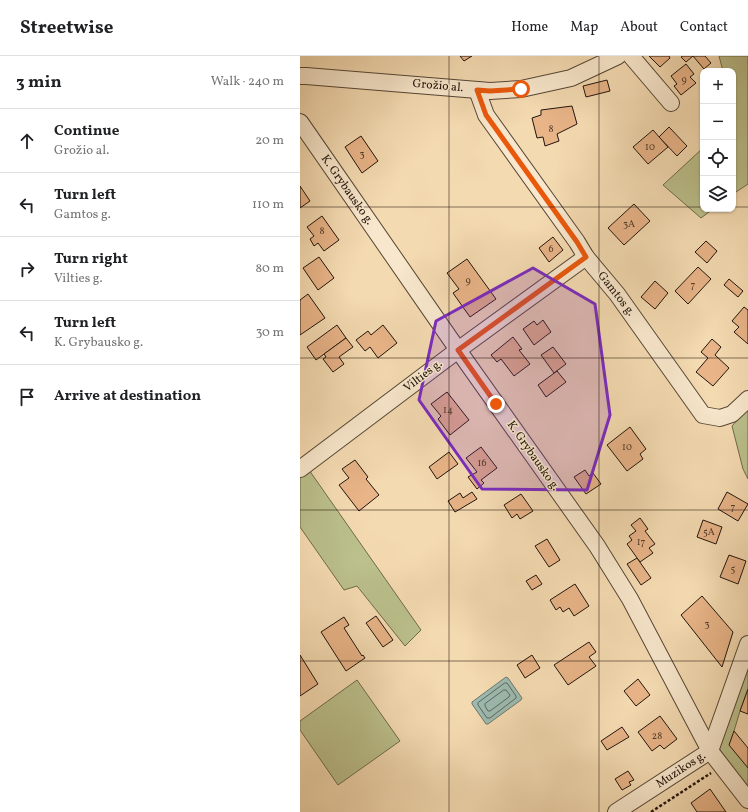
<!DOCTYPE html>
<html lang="en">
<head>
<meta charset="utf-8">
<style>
	:root { --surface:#fff; --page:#f2f2f2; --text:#202124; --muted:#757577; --line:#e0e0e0 }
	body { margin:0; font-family:Vollkorn,serif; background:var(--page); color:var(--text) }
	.controls { position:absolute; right:12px; top:12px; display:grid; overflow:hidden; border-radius:8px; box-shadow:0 1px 3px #0004 }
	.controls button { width:36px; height:36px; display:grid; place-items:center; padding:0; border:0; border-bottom:1px solid var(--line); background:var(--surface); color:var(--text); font:20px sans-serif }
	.stop { position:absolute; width:12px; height:12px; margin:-9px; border:3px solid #ea580c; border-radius:50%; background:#fff }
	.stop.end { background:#ea580c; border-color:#fff; box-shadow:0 1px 4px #0008 }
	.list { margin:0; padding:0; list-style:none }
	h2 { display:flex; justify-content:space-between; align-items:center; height:52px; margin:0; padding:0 16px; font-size:17px }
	h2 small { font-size:13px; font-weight:400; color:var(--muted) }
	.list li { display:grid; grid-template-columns:26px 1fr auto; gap:12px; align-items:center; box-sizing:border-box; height:64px; padding:0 16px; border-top:1px solid var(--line) }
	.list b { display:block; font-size:15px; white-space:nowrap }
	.list p { margin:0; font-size:13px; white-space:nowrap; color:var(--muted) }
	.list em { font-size:13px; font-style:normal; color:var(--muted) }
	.icon { flex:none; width:22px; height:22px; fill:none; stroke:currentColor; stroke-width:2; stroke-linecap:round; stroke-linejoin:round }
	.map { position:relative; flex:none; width:448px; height:756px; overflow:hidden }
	header { display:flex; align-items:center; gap:24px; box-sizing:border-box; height:56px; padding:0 20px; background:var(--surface); border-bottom:1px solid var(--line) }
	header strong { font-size:19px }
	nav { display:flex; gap:22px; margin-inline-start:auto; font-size:14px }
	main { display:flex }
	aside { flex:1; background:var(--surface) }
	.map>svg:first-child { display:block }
	.green { fill:#bbc08c; stroke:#6e6a4c }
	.water { fill:#9cbaaf; stroke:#6b786e }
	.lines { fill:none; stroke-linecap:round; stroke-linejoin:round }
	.shore { stroke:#5e675e; stroke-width:1 }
	.building { fill:#e8b488; stroke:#21140c }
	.minor-casing { stroke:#564635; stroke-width:18 }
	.path { stroke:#21140c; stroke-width:2.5; stroke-dasharray:3 2; stroke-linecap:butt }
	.minor { stroke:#f8e7cc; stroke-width:16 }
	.route { stroke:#ea580c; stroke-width:5 }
	.marked { fill:#7b2cbf; fill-opacity:0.2; stroke:#7b2cbf; stroke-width:3; stroke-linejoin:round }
	.grid { fill:none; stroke:#21140c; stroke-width:1; stroke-opacity:0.55 }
	.labels { text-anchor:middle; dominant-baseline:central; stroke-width:3; stroke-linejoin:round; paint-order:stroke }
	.number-label { font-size:10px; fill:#533c2b }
	.street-label { font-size:12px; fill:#21140c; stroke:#f8e7cc }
</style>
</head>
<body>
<header>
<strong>Streetwise</strong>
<nav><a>Home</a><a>Map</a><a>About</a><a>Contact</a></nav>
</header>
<main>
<aside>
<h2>3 min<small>Walk · 240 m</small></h2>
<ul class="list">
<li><svg class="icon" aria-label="ahead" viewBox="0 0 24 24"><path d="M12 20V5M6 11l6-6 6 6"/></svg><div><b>Continue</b><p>Grožio al.</p></div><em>20 m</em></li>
<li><svg class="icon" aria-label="left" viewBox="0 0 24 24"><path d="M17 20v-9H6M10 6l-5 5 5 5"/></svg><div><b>Turn left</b><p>Gamtos g.</p></div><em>110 m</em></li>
<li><svg class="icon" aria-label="right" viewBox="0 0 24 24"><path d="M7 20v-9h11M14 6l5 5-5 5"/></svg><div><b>Turn right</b><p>Vilties g.</p></div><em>80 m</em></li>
<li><svg class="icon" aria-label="left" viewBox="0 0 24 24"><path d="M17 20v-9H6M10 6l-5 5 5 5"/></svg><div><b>Turn left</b><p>K. Grybausko g.</p></div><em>30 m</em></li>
<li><svg class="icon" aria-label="arrive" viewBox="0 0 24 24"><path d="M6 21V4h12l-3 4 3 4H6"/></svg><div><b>Arrive at destination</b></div></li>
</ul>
</aside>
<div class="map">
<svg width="448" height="756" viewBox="0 0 448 756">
	<rect width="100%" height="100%" fill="#f4dab1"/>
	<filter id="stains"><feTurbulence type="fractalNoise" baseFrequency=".005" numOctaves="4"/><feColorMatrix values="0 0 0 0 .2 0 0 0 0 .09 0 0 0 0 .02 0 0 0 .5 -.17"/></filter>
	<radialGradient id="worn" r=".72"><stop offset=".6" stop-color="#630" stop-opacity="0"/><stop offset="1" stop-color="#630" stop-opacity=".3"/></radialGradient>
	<g class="green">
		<path d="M419 0H448V128L433 138V65L435 62 433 53V15H423Z"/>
		<path d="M403 92V153H413L401 162 363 129Z"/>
		<path d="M448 352V423L443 413 432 370Z"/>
		<path d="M9 414 121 574 105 590 57 530 44 534 0 471V420Z"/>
		<path d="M448 599V633L440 655 434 675 448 712V733L418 691Z"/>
		<path d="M57 624 100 685 38 729 0 674V665Z"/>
	</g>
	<path class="water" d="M206 621 208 622 222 642 221 644 188 668H186L172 648V646Z"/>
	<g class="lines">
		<g class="shore">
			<path d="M205 627H207L216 640V642L190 662H187L178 649V647Z"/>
			<path d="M204 634H206L210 639 209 641 190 655H188L185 650V648Z"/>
		</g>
	</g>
	<g class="building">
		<path d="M160 0H172L164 5Z"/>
		<path d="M349 0H369L370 2 360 11Z"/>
		<path d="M383 0H405L411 7 404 13 393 0 386 6 381 1Z"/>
		<path d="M386 8 394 18 390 21 396 27 381 39 374 30 377 28 371 20Z"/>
		<path d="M307 24 310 35 286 41 283 30Z"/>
		<path d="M272 50 277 68 257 78 259 85 245 90 243 81 237 82 232 62 241 59V54Z"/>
		<path d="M369 71 387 90 377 100 359 81Z"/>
		<path d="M353 74 368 91 348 108 333 91Z"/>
		<path d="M61 80 78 105 62 117 45 91Z"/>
		<path d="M0 130 10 145 0 152Z"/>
		<path d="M334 148 350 165 324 189 308 172Z"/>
		<path d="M22 160 39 184 24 195 18 187 14 190 10 183 14 180 7 171Z"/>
		<path d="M253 181 263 194 249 206 239 192Z"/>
		<path d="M406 185 417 195 407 207 395 196Z"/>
		<path d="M19 201 34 222 18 234 3 212Z"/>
		<path d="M167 203 196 243 170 261 153 237 159 233 147 217Z"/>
		<path d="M398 211 411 223 388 248 375 235Z"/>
		<path d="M429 223 443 235 438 241 424 229Z"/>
		<path d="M355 225 368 237 355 253 341 241Z"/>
		<path d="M8 238 25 262 0 279V244Z"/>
		<path d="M444 251 448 254V288L434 276 439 271 432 265Z"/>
		<path d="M243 264 251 276 234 289 223 273 234 265 237 269Z"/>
		<path d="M37 269 46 282 16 304 7 291Z"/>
		<path d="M83 269 97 287 78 302 70 291 65 295 56 284 68 275 71 279Z"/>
		<path d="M213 281 222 293 219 294 230 308 214 320 201 303 197 306 191 299Z"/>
		<path d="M46 282 53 291 39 301 44 308 33 316 23 303 26 301 24 298Z"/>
		<path d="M412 283 421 291 415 299 429 312 413 330 396 316 408 302 401 296Z"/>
		<path d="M253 291 266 308 254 317 241 299Z"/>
		<path d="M257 315 266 326 246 341 238 329Z"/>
		<path d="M147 336 169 364 150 379 138 363 141 360 131 348Z"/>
		<path d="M330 371 346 393 340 398 343 403 327 415 307 389Z"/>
		<path d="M181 391 197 412 181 424 184 427 177 433 168 421 177 416 166 402Z"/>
		<path d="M149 396 158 408 137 423 129 411Z"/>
		<path d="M55 404 68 421 66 423 79 439 59 455 39 429 49 422 42 413Z"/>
		<path d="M285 414 289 420 293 417 301 428 286 438 274 421Z"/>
		<path d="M172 436 177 443 155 456 148 445 160 437 163 442Z"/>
		<path d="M427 436 448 448 438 465 418 453Z"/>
		<path d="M221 438 233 455 220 463 217 458 212 462 204 449Z"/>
		<path d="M340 462 348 473 345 475 355 488 349 492 353 497 340 506 327 488 332 484 329 480 336 475 331 469Z"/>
		<path d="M403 464 422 471 416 488 397 481Z"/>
		<path d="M247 483 260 504 249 511 235 490Z"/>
		<path d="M429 499 446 505 438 528 420 521Z"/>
		<path d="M337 502 351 522 341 529 327 508Z"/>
		<path d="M236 519 242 528 232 534 226 525Z"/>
		<path d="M275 528 289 550 274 560 269 552 263 556 260 551 256 554 250 544Z"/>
		<path d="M402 540 433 576 422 611 381 559Z"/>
		<path d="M76 560 93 584 83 591 66 567Z"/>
		<path d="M44 561 49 569 44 572 62 600 63 599 65 602 46 615 21 576Z"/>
		<path d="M289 586 296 596 289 601 296 610 268 629 254 609Z"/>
		<path d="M0 599 18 628 0 640Z"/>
		<path d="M232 599 240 612 225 622 217 609Z"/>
		<path d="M338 623 350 639 336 650 324 635Z"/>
		<path d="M448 633V658L440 655Z"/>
		<path d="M360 660 377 683 364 693 360 689 352 695 338 676Z"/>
		<path d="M322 671 329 681 307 694 301 685Z"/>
		<path d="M434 675 448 692V712L429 689Z"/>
		<path d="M328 715 334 724 329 726 331 729 322 734 315 723Z"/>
		<path d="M410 733 426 756H397L391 747Z"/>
	</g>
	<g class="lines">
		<g class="minor-casing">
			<g id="minor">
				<path d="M331 0 371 47"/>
				<path d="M0 20H6L190 35 221 33 271 22 318 0"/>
				<path d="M177 34 186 59 277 186 286 201 317 238 403 359 420 362 432 358 448 343"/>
				<path d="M0 66 158 294 297 490 330 543 410 695 448 744"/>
				<path d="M0 413 158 294 286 201"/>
				<path d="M316 756 410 695 448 588"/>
			</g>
		</g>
		<path class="path" d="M351 756 411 717"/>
		<use href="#minor" class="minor"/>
	</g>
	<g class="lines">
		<path class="route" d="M196 348 158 294 286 201 277 186 186 59 177 34 190 35 221 33"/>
	</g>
	<path class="marked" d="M233 212 295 248 310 359 287 434 182 433 119 344 136 265Z"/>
	<path class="grid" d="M149 0V756M299 0V756M0 151H403M433 151H448M0 302H448M0 454H448M0 605H448"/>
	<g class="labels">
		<g class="number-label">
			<text x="384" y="24">9</text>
			<text x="251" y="73">8</text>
			<text x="350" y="91">10</text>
			<text x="62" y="98">3</text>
			<text x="329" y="168">3A</text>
			<text x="22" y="175">8</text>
			<text x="251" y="193">6</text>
			<text x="168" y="225">9</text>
			<text x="393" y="229">7</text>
			<text x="148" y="354">14</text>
			<text x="327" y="391">10</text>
			<text x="182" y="407">16</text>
			<text x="433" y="451">7</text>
			<text x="409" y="476">5A</text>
			<text x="341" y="486">17</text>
			<text x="433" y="513">5</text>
			<text x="407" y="568">3</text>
			<text x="357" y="680">28</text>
		</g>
		<g class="street-label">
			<text transform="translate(138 30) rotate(5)">Grožio al.</text>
			<text transform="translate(47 134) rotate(55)">K. Grybausko g.</text>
			<text transform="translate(316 238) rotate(52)">Gamtos g.</text>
			<text transform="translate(123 320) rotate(-37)">Vilties g.</text>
			<text transform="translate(233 400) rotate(55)">K. Grybausko g.</text>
			<text transform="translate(381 714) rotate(-33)">Muzikos g.</text>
		</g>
	</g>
	<rect width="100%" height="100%" filter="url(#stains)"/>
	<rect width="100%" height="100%" fill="url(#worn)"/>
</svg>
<div class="controls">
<button>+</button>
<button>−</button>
<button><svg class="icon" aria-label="locate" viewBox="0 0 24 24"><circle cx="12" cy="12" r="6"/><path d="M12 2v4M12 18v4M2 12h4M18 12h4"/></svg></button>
<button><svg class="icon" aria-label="layers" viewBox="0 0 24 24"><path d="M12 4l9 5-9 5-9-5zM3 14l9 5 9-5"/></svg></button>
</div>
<div class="stop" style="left:221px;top:33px"></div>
<div class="stop end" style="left:196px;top:348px"></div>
</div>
</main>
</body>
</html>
